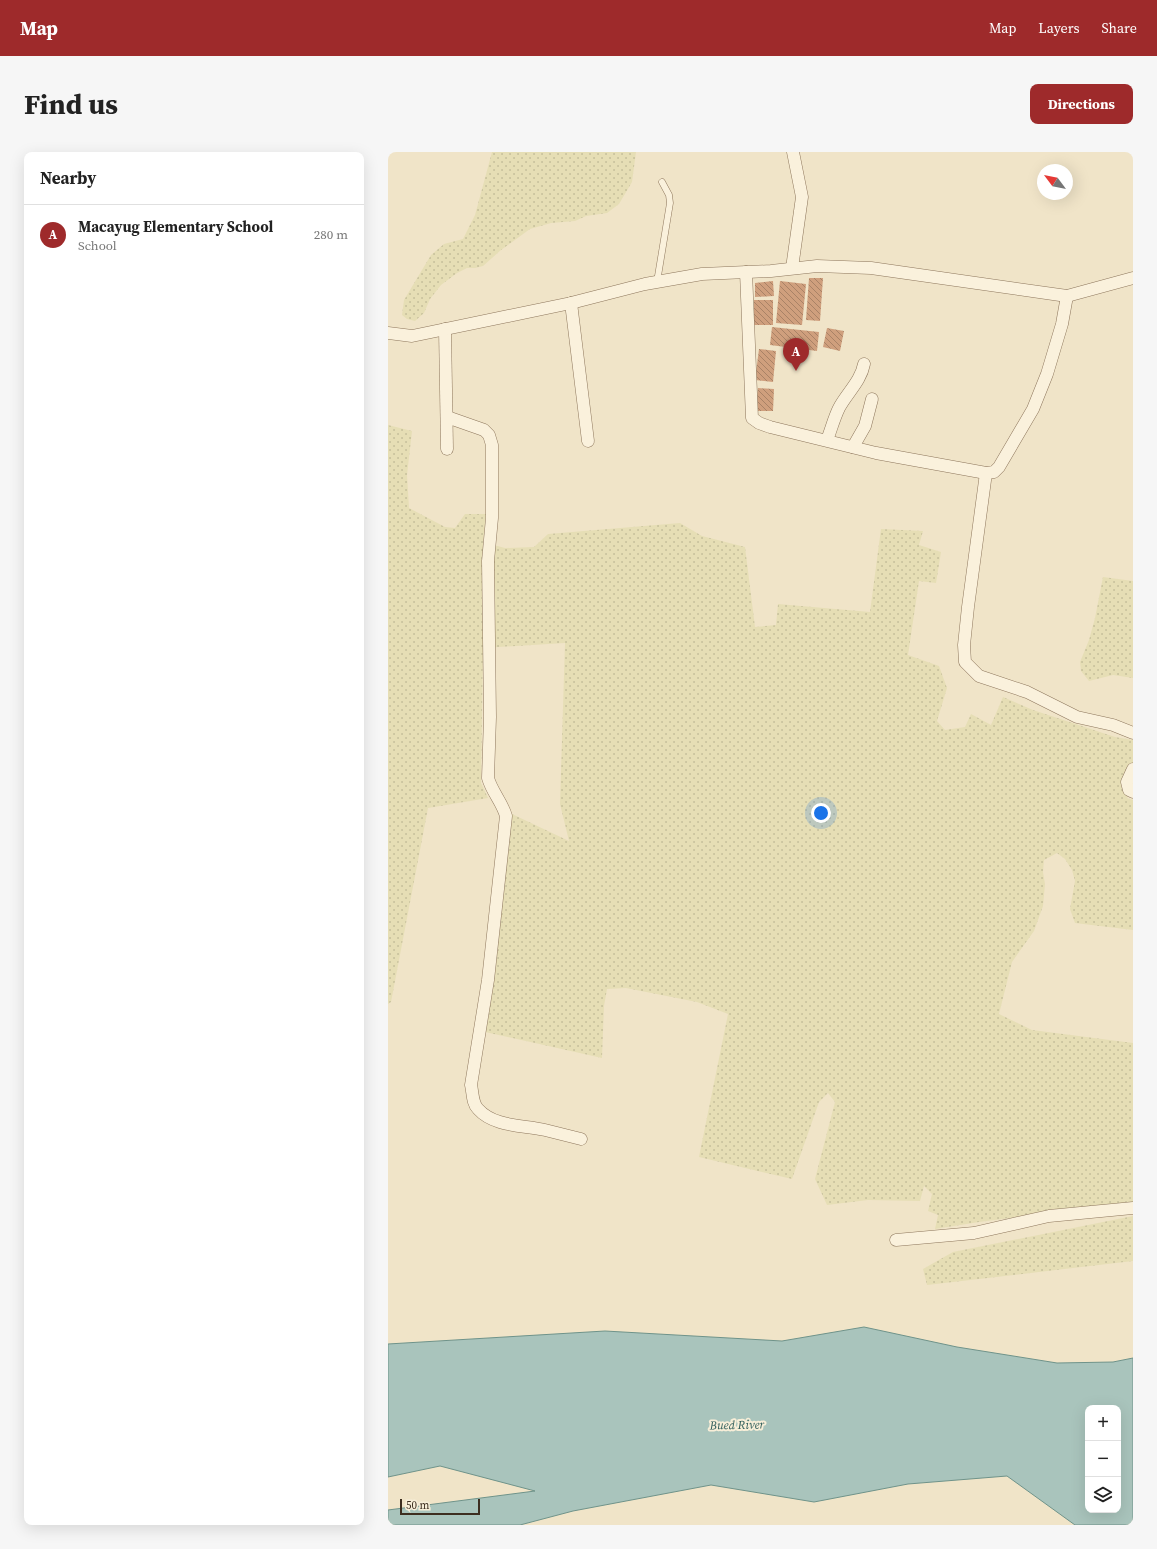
<!DOCTYPE html>
<html lang="en">
<head>
<meta charset="utf-8">
<style>
	:root { --surface:#fff; --page:#f6f6f6; --text:#222; --muted:#767676; --line:#e0e0e0; --accent:#9e2a2b }
	body { margin:0; font-family:"Source Serif 4",serif; background:var(--page); color:var(--text) }
	.controls { position:absolute; right:12px; bottom:12px; display:grid; overflow:hidden; border-radius:8px; box-shadow:0 4px 16px #0002 }
	.controls button { width:36px; height:36px; display:grid; place-items:center; padding:0; border:0; border-bottom:1px solid var(--line); background:var(--surface); color:var(--text); font:20px sans-serif }
	.compass { position:absolute; left:649px; top:12px; width:36px; height:36px; border-radius:50%; background:var(--surface); box-shadow:0 4px 16px #0002; rotate:302deg }
	.scale { position:absolute; left:12px; bottom:10px; width:80px; box-sizing:border-box; padding-left:4px; border:2px solid #3d2e20; border-top:0; font-size:11px; line-height:14px; white-space:nowrap; color:#3d2e20; -webkit-text-stroke:3px #f7eed8; paint-order:stroke }
	.you { position:absolute; left:433px; top:661px; width:14px; height:14px; margin:-10px; border:3px solid #fff; border-radius:50%; background:#1a73e8; box-shadow:0 0 0 6px #1a73e833 }
	.badge { display:grid; place-items:center; width:26px; height:26px; border-radius:50%; background:var(--accent); color:#fff; font-size:13px; font-weight:700 }
	.pin { position:absolute; translate:-50% -33px; filter:drop-shadow(0 1px 2px #0008) }
	.pin::after { content:''; position:absolute; top:21px; width:14px; height:12px; background:inherit; clip-path:polygon(0 0,100% 0,50% 100%) }
	.list { margin:0; padding:0; list-style:none }
	h2 { display:flex; justify-content:space-between; align-items:center; height:52px; margin:0; padding:0 16px; font-size:17px }
	h2 small { font-size:13px; font-weight:400; color:var(--muted) }
	.list li { display:grid; grid-template-columns:26px 1fr auto; gap:12px; align-items:center; box-sizing:border-box; height:60px; padding:0 16px; border-top:1px solid var(--line) }
	.list b { display:block; font-size:15px; white-space:nowrap }
	.list p { margin:0; font-size:13px; white-space:nowrap; color:var(--muted) }
	.list em { font-size:13px; font-style:normal; color:var(--muted) }
	.icon { flex:none; width:22px; height:22px; fill:none; stroke:currentColor; stroke-width:2; stroke-linecap:round; stroke-linejoin:round }
	.map { position:relative; flex:none; width:745px; height:1373px; overflow:hidden; border-radius:8px }
	header { display:flex; align-items:center; gap:24px; box-sizing:border-box; height:56px; padding:0 20px; background:var(--accent); color:#fff }
	header strong { font-size:19px }
	nav { display:flex; gap:22px; margin-inline-start:auto; font-size:14px }
	.intro { display:flex; align-items:center; justify-content:space-between; box-sizing:border-box; height:96px; padding:0 24px }
	h1 { margin:0; font-size:28px }
	.button { padding:10px 18px; border-radius:8px; background:var(--accent); color:#fff; font-size:14px; font-weight:700 }
	main { display:flex; gap:24px; padding:0 24px }
	aside { flex:1; background:var(--surface); border-radius:8px; box-shadow:0 4px 16px #0002 }
	.map>svg:first-child { display:block }
	.farmland { fill:url(#farmland-dots) }
	.water { fill:#a9c4bc; stroke:#6f938a; fill-rule:evenodd }
	.building { fill:url(#building-back-hatch) }
	.lines { fill:none; stroke-linecap:round; stroke-linejoin:round }
	.service-casing { stroke:#8d765c; stroke-width:7 }
	.minor-casing { stroke:#8d765c; stroke-width:13 }
	.service { stroke:#faf1dc; stroke-width:6 }
	.minor { stroke:#faf1dc; stroke-width:12 }
	.labels { text-anchor:middle; dominant-baseline:central; stroke-width:4; stroke-linejoin:round; paint-order:stroke }
	.water-label { font-size:12px; font-style:italic; fill:#2f5d5a; stroke:#f7eed8 }
</style>
</head>
<body>
<header>
<strong>Map</strong>
<nav><a>Map</a><a>Layers</a><a>Share</a></nav>
</header>
<div class="intro"><h1>Find us</h1><a class="button">Directions</a></div>
<main>
<aside>
<h2>Nearby<small></small></h2>
<ul class="list">
<li><span class="badge">A</span><div><b>Macayug Elementary School</b><p>School</p></div><em>280 m</em></li>
</ul>
</aside>
<div class="map">
<svg width="745" height="1373" viewBox="0 0 745 1373">
	<defs>
		<pattern id="farmland-dots" width="8" height="8" patternUnits="userSpaceOnUse"><rect width="8" height="8" fill="#e6deb5"/><path d="M2 2h.1M6 6h.1" fill="none" stroke="#c6bf9b" stroke-width="1.8" stroke-linecap="round"/></pattern>
		<pattern id="building-back-hatch" width="6" height="6" patternUnits="userSpaceOnUse"><rect width="6" height="6" fill="#cf9f7d"/><path d="M-1 5l2 2M0 0l6 6M5-1l2 2" fill="none" stroke="#a98266"/></pattern>
	</defs>
	<rect width="100%" height="100%" fill="#f0e4c8"/>
	<g class="farmland">
		<path d="M104 0H248L244 30 231 52 219 61 198 64 187 69 163 71 142 77 113 98 95 114 87 116H79L69 121 53 133 42 147 36 161 27 169 19 167 14 163 16 148 43 103 56 92 75 87 87 63Z"/>
		<path d="M0 273 24 279 19 323 21 356 57 375 67 376 77 362H98L95 390 117 396 146 395 160 382 292 371 314 384 357 395 367 475 388 473 390 452 482 460 493 377 535 379 531 393 553 400 548 431 531 429 520 503 551 514 559 536 549 569 557 578 577 575 583 562 603 573 615 545 645 558 727 585 745 588V634L739 646 745 648V778L687 771 682 757 687 729 684 718 677 707 669 701 656 708 655 720 657 732 655 754 646 779 624 810 611 862 644 878 745 891V1050L591 1070 547 1077 550 1063 540 1059 544 1042 536 1034 532 1049 480 1048 439 1053 427 1027 447 950 440 941 431 950 404 1027 311 1005 340 862 309 850 238 836 219 837 216 854 214 906 97 880 124 662 181 689 172 652 177 491 95 496 93 631 100 646 40 656 3 850 0 852Z"/>
		<path d="M715 425 745 429V526L725 523 701 529 693 519 692 510 701 488 707 466Z"/>
		<path d="M745 1064V1109L539 1133 535 1117 565 1100Z"/>
	</g>
	<path class="water" d="M476 1175 569 1195 669 1211 725 1210 745 1206V1373H687L619 1324 520 1332 426 1350 323 1333 185 1359 132 1373H0V1358L147 1339 52 1314 0 1325V1192L217 1179 394 1189ZM700 1256H730V1358H700Z"/>
	<g class="building">
		<path d="M421 126H435L432 169 418 168Z"/>
		<path d="M385 129 386 144 367 145V131Z"/>
		<path d="M392 129 418 132 414 173 388 171Z"/>
		<rect x="366" y="148" width="19" height="25"/>
		<path d="M384 175 431 180 429 199 382 193Z"/>
		<path d="M439 176 456 179 452 199 435 195Z"/>
		<path d="M371 197 388 199 385 230 367 228Z"/>
		<path d="M370 236 386 237 385 259H368Z"/>
	</g>
	<g class="lines">
		<g class="service-casing">
			<path id="service" d="M269 130 282 51 281 43 274 30"/>
		</g>
		<g class="minor-casing">
			<g id="minor">
				<path d="M404 116 414 45 405 0"/>
				<path d="M358 120 364 266 371 271 382 275 488 301 598 321 606 320 611 315 645 257 659 222 674 172 679 144"/>
				<path d="M183 151 200 289"/>
				<path d="M57 177 59 297"/>
				<path d="M0 181 24 184 183 151 257 132 314 122 383 119 429 114 483 116 679 144 745 126"/>
				<path d="M59 265 96 278 101 283 104 293V366L100 409 102 565 100 626C104 640 114 650 118 664L100 828 83 933C85 941 84 951 90 957 106 975 135 973 157 978 169 981 181 984 193 987"/>
				<path d="M439 288C443 278 446 266 451 256 459 241 473 229 476 212"/>
				<path d="M465 295 477 274 484 247"/>
				<path d="M598 321 580 455 576 493 577 510 591 524 639 540 689 565 725 573 745 581"/>
				<path d="M745 617 739 630 741 638 745 640"/>
				<path d="M508 1088 586 1081 661 1064 745 1056"/>
			</g>
		</g>
		<use href="#service" class="service"/>
		<use href="#minor" class="minor"/>
	</g>
	<g class="labels">
		<g class="water-label">
			<text transform="translate(349 1273) rotate(-1)">Bued River</text>
		</g>
	</g>
</svg>
<div class="controls">
<button>+</button>
<button>−</button>
<button><svg class="icon" aria-label="layers" viewBox="0 0 24 24"><path d="M12 4l9 5-9 5-9-5zM3 14l9 5 9-5"/></svg></button>
</div>
<svg class="compass" viewBox="-18 -18 36 36"><path d="M0-13l5 13h-10z" fill="#e53935"/><path d="M0 13l5-13h-10z" fill="#767676"/></svg>
<div class="scale">50 m</div>
<div class="you"></div>
<div class="pin badge" style="left:408px;top:219px">A</div>
</div>
</main>
</body>
</html>
